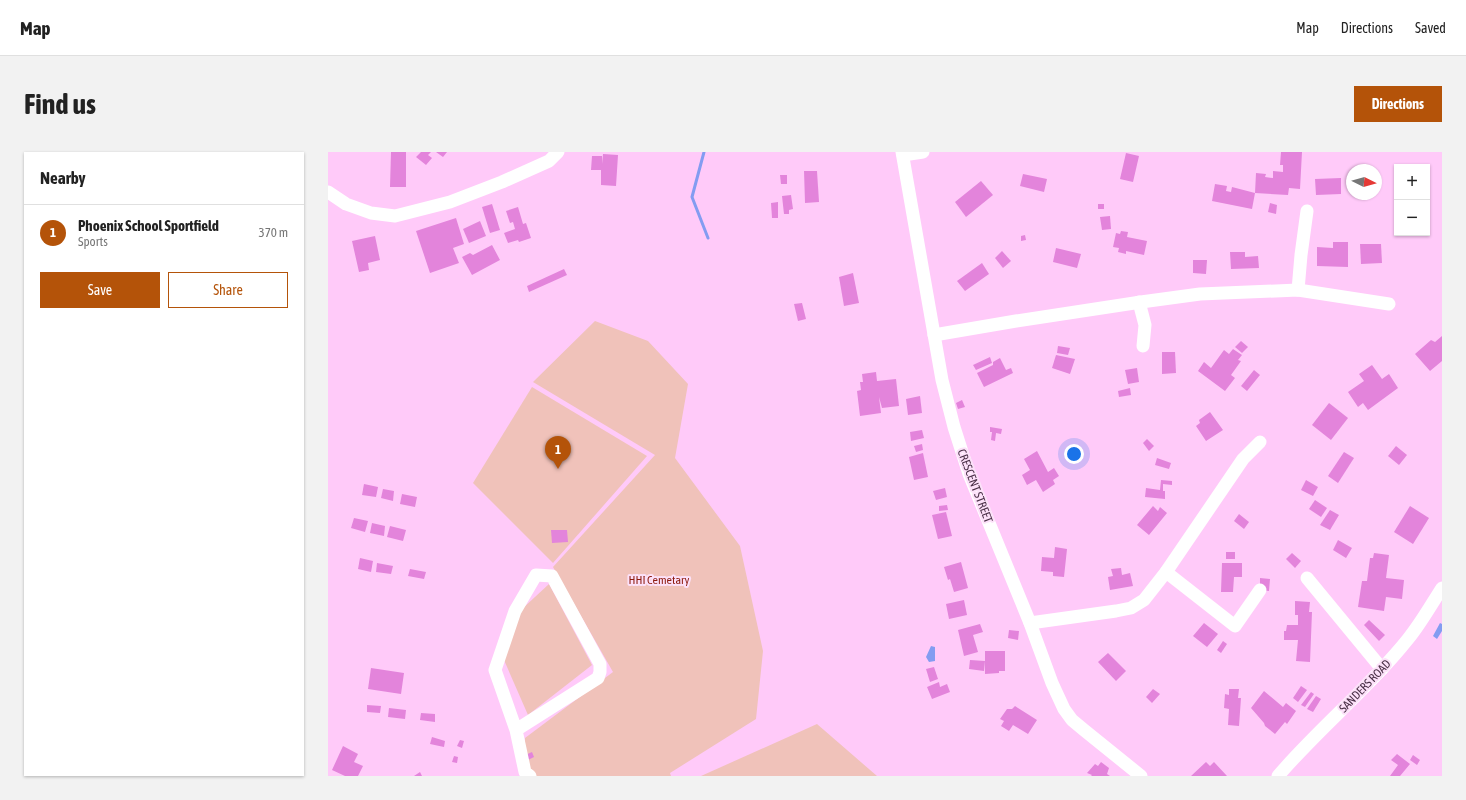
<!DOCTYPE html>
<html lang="en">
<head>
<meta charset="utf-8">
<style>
	:root { --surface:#fff; --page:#f2f2f2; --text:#222; --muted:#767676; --line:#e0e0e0; --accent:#b45309 }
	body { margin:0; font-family:"Asap Condensed",sans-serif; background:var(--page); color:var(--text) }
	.controls { position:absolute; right:12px; top:12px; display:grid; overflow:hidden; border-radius:0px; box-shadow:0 1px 3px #0004 }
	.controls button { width:36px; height:36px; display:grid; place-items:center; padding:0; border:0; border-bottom:1px solid var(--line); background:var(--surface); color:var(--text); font:20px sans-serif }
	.compass { position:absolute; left:1018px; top:12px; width:36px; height:36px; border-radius:50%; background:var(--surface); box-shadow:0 1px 3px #0004; rotate:95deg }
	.you { position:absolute; left:746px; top:302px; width:14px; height:14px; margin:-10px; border:3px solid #fff; border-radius:50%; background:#1a73e8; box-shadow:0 0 0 6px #1a73e833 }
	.badge { display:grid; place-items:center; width:26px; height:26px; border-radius:50%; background:var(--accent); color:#fff; font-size:13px; font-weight:700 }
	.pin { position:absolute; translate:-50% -33px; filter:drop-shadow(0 1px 2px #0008) }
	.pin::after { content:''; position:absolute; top:21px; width:14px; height:12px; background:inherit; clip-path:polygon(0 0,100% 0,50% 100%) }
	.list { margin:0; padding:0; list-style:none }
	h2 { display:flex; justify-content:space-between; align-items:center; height:52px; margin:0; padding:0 16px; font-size:17px }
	h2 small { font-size:13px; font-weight:400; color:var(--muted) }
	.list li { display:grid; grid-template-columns:26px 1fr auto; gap:12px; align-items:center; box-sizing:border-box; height:56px; padding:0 16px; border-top:1px solid var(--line) }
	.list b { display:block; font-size:15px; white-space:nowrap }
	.list p { margin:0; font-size:13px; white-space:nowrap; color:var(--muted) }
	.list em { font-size:13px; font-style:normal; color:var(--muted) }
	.actions { display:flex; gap:8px; padding:12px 16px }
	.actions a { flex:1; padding:9px 0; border:1px solid var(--accent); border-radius:0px; text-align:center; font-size:14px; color:var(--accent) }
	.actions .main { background:var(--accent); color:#fff }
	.map { position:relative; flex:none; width:1114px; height:624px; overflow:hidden; border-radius:0px }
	header { display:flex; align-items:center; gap:24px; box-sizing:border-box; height:56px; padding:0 20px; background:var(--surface); border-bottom:1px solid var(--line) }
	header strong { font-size:19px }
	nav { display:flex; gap:22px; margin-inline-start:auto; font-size:14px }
	.intro { display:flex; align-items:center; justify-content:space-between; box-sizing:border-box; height:96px; padding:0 24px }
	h1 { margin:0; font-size:28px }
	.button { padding:10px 18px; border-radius:0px; background:var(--accent); color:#fff; font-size:14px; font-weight:700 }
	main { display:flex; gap:24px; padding:0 24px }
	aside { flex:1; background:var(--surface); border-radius:0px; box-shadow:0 1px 3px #0004 }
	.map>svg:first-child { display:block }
	.green { fill:#f0c2ba }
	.water { fill:#839cf1 }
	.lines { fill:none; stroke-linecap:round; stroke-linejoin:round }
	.stream { stroke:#839cf1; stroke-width:3 }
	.building { fill:#e384db }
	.minor { stroke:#fff; stroke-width:13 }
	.labels { text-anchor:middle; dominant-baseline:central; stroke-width:4; stroke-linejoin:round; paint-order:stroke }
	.street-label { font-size:12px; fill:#4a3047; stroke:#fce1f9 }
	.park-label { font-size:12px; fill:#8d1b0f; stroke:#fce1f9 }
</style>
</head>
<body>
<header>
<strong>Map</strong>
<nav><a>Map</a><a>Directions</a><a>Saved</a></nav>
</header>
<div class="intro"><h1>Find us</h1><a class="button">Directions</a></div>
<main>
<aside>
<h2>Nearby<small></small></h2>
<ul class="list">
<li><span class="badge">1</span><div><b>Phoenix School Sportfield</b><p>Sports</p></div><em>370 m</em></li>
</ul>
<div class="actions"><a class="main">Save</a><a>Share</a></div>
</aside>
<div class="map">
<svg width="1114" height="624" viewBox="0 0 1114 624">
	<rect width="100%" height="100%" fill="#ffcaf9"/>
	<g class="green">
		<path d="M267 169 320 189 360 232 347 306 412 394 435 499 428 567 342 621 343 624H202L197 619V586L285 520 225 415 327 303 205 230Z"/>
		<path d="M204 235 319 304 225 411 145 331Z"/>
		<path d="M221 432 264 513 200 563 176 508 194 457Z"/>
		<path d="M489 572 549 624H373Z"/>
	</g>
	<g class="water">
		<path d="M1112 471 1114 472V479L1109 487 1105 484Z"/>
		<path d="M603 494 607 495V509L601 510 598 505Z"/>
	</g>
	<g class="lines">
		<path class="stream" d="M376 0 364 45 380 86"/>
	</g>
	<g class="building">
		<path d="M63 0H78V35H62Z"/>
		<path d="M93 0H103L100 3 104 6 98 13 88 5Z"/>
		<path d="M108 0H119L115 5Z"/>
		<path d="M953 0H974L972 37 961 36 960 43 927 41 928 21 938 22 937 25 945 26V19L955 20V13H952Z"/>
		<path d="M798 1 811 4 805 30 792 27Z"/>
		<path d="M275 2 290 3 288 34 273 33V18H263L264 4H274V12Z"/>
		<path d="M476 19H489L491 50 477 51Z"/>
		<path d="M695 22 719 27 716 40 692 34Z"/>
		<path d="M452 23H459V32H453Z"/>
		<path d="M1013 26V42L988 43 987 27Z"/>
		<path d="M653 29 665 43 638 65 627 50Z"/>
		<path d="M887 32 899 34 898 39 903 40 904 35 927 41 924 57 884 49Z"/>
		<path d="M463 43 465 57 461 58V62H456L454 44Z"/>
		<path d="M450 50V66H444L443 51Z"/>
		<path d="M942 51 949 53 948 62 940 60Z"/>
		<path d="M164 52 172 78 162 81 154 55Z"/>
		<rect x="770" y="52" width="6" height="5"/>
		<path d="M190 55 195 72 198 71 203 86 191 90 190 88 180 91 176 81 187 77 185 70 182 71 178 59Z"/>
		<path d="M782 64 783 77 774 78 772 65Z"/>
		<path d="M128 66 136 92 125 96 131 111 102 121 88 79Z"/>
		<path d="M152 69 158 84 141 91 135 77Z"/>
		<path d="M793 79 800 80 799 85 819 89 816 103 798 99V102L790 100 791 96 785 95 788 81 792 82Z"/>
		<path d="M697 83 698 88 693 89V84Z"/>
		<path d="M47 84 52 108 40 111 41 118 31 120 24 89Z"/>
		<path d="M1005 90H1020V115L989 114V95L1005 96Z"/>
		<path d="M1032 92H1053L1054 111 1033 112Z"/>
		<path d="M164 93 172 108 144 123 134 105 142 101 145 103Z"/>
		<path d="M728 96 753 102 749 116 725 110Z"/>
		<path d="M674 99 683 109 675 116 667 106Z"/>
		<path d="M902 100H917V105L930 104 931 116 903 117Z"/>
		<path d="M865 108H879L878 122 865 121Z"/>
		<path d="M654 111 661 122 637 139 629 129Z"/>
		<path d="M236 117 239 123 201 140 199 134Z"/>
		<path d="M525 121 531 151 516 154 511 125Z"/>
		<path d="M474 151 478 167 470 169 466 152Z"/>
		<path d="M1114 184V209L1102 219 1087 202 1103 188 1107 190Z"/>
		<path d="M913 189 920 195 914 201 907 195Z"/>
		<path d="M730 194 742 196 740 203 729 201Z"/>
		<path d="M905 197 914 203 910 208 913 209 903 223 907 226 897 239 870 219 876 210 883 216 896 198 901 202Z"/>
		<path d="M834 200H847L848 221 834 222Z"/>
		<path d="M728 203 747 207 742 222 724 216Z"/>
		<path d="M662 205 664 211 648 218 645 213Z"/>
		<path d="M672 206 678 218 683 216 685 221 656 235 649 221 665 213V210Z"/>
		<path d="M1044 213 1054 227 1061 222 1070 236 1040 258 1035 251 1030 255 1020 240 1036 229 1031 222Z"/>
		<path d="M809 216 811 230 800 232 797 218Z"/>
		<path d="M926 218 932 223 919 239 913 234Z"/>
		<path d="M548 220 549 229 568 227 571 254 554 256 551 245 553 261 532 264 529 239 533 238 532 230H535L534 222Z"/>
		<path d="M802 236 803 243 791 245 790 239Z"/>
		<path d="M592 244 594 261 580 263 578 247Z"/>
		<path d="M634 248 637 255 630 257 628 251Z"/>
		<path d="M1001 251 1020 266 1003 288 984 273Z"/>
		<path d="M882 260 895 278 878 289 868 274 872 271 871 268Z"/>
		<path d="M662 275 674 277 673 282 668 281 667 289 663 288 664 280H662Z"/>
		<path d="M594 278 596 286 583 289 582 280Z"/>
		<path d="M819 287 826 294 821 299 815 291Z"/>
		<path d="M594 292 595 298 588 300 586 294Z"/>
		<path d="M1068 294 1079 303 1071 313 1060 304Z"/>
		<path d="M709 299 720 320 726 316 731 324 725 328 727 332 715 340 708 328 699 333 694 323 702 318 696 307Z"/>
		<path d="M1016 300 1026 306 1010 331 1000 324Z"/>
		<path d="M595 301 600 325 586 328 581 305Z"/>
		<path d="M829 306 843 311 841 317 827 313Z"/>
		<path d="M833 328 844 329V333L835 332V339H837V347L817 345 818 336 832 338Z"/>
		<path d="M978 328 990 335 985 344 973 338Z"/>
		<path d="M36 332 50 335 48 345 34 343Z"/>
		<path d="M617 336 619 345 608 348 605 339Z"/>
		<path d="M55 337 66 339 65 349 53 346Z"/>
		<path d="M74 342 89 345 87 355 72 352Z"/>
		<path d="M987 348 999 356 993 365 981 357Z"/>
		<path d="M619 353 620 358 611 359V354Z"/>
		<path d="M825 354 830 359 832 355 839 361 821 383 809 373Z"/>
		<path d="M1082 354 1101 366 1085 392 1066 380Z"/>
		<path d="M1002 358 1011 363 1002 378 992 373Z"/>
		<path d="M618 360 624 384 610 387 604 363Z"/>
		<path d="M911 362 921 370 916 377 906 369Z"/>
		<path d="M26 366 40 369 37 380 23 376Z"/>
		<path d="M44 371 57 374 56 384 42 381Z"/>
		<path d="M62 374 78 378 75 389 59 385Z"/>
		<path d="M223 378H239L240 390 224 391Z"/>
		<path d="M1010 388 1024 396 1018 406 1005 398Z"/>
		<path d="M727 395 739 397 736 425 725 424V420L713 419 714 405 726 406Z"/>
		<rect x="898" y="400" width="9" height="7"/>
		<path d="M964 401 973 409 967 416 958 407Z"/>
		<path d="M1046 401 1061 403 1058 426 1076 428 1074 447 1058 445 1056 459 1030 455 1034 429H1039L1042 406H1045Z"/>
		<path d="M32 406 45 409 43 420 30 417Z"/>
		<path d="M633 410 640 436 626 440 622 427 620 428 616 415Z"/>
		<path d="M49 411 65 414 63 422 48 420Z"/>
		<path d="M894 411H914V425H906L905 440H893Z"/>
		<path d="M793 416 794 423 802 421 805 434 782 438 780 425 785 424 783 417Z"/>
		<path d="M82 417 98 420 96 427 80 424Z"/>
		<path d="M932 426 942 427 941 439 932 438Z"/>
		<path d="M636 448 639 463 621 467 618 452Z"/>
		<path d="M967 449 982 450 981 460H984L982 510 968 509 970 488H956V479H958L959 473H970V463H967Z"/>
		<path d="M1041 468 1057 483 1051 489 1036 473Z"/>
		<path d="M876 471 890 482 879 495 865 484Z"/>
		<path d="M652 472 655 480 645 483 650 500 636 504 630 478Z"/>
		<path d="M681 478 691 479 690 488 680 486Z"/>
		<path d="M895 489 899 492 893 501 889 498Z"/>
		<path d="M657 499H677V519H671V521L657 522Z"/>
		<path d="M780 501 798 519 788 529 770 510Z"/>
		<path d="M642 508 657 509 656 519 641 517Z"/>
		<path d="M606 515 610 527 602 530 598 517Z"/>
		<path d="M43 516 76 521 73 542 40 537Z"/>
		<path d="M611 530 612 535 619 532 622 540 604 547 599 535Z"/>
		<path d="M973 534 979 538 970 550 965 546Z"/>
		<path d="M825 537 832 542 824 551 818 545Z"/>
		<path d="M901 537H911L910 546H913L911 574 900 573 901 557 896 556 897 542 901 543Z"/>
		<path d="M936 539 955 555 958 551 968 559 959 572 957 570 947 582 937 574 936 571 923 556Z"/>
		<path d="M983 540 986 542 977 555 973 553Z"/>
		<path d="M988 544 993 547 985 560 979 557Z"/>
		<path d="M39 553 53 554 52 561 39 560Z"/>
		<path d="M687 554 709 568 700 582 685 573 681 579 673 574 676 569 672 567 679 557H684Z"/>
		<path d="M61 556 78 558 77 567 60 565Z"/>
		<path d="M93 561 107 562V570L92 568Z"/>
		<path d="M104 585 117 589 116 595 102 592Z"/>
		<path d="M132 588 136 589 134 596 129 594Z"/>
		<path d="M15 594 30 602 26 610 35 614 30 624H17L4 618Z"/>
		<path d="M204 600 206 605 198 609 195 604Z"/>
		<path d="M1069 602 1082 612 1072 624H1062L1070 613 1063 608Z"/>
		<path d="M1085 603 1092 608 1089 613 1082 608Z"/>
		<path d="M126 604 130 605 129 611 124 610Z"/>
		<path d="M773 610 781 616 779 622 782 624H763L764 623 759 621 767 612 770 614Z"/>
		<path d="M878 610 882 614 886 610 899 624H863Z"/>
		<path d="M92 620 94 624H86Z"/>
	</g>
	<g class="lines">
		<g class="minor">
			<path d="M574 0 614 228 626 275 641 322 702 471 724 531 736 557 744 568 756 578 813 624"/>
			<path d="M575 3 595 0"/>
			<path d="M0 40 18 52 43 61 67 64 122 50 174 30 221 9 230 0"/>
			<path d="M970 138 973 103 979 59"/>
			<path d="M811 150 817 173 815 194"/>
			<path d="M606 183 688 169 813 150 872 142 970 138 1061 152"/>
			<path d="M838 420 907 474 932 438"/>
			<path d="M979 426 1054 517"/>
			<path d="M702 471 788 459 803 456 816 448 838 420 915 307 932 290"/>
			<path d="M188 578 270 526 272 520V512L224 424 208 423 187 459 167 518 188 578 197 620 202 624"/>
			<path d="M950 624C991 576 1041 536 1080 487 1093 471 1103 453 1114 436"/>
		</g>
	</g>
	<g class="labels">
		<g class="street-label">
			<text transform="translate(647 334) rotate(69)">CRESCENT STREET</text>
			<text transform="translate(1037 534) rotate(-46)">SANDERS ROAD</text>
		</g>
		<g class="park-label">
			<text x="331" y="428">HHI Cemetary</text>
		</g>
	</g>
</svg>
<div class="controls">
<button>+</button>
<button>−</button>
</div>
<svg class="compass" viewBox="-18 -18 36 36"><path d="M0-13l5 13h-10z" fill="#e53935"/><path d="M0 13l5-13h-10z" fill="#767676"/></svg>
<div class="you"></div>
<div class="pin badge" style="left:230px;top:317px">1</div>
</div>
</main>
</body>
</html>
